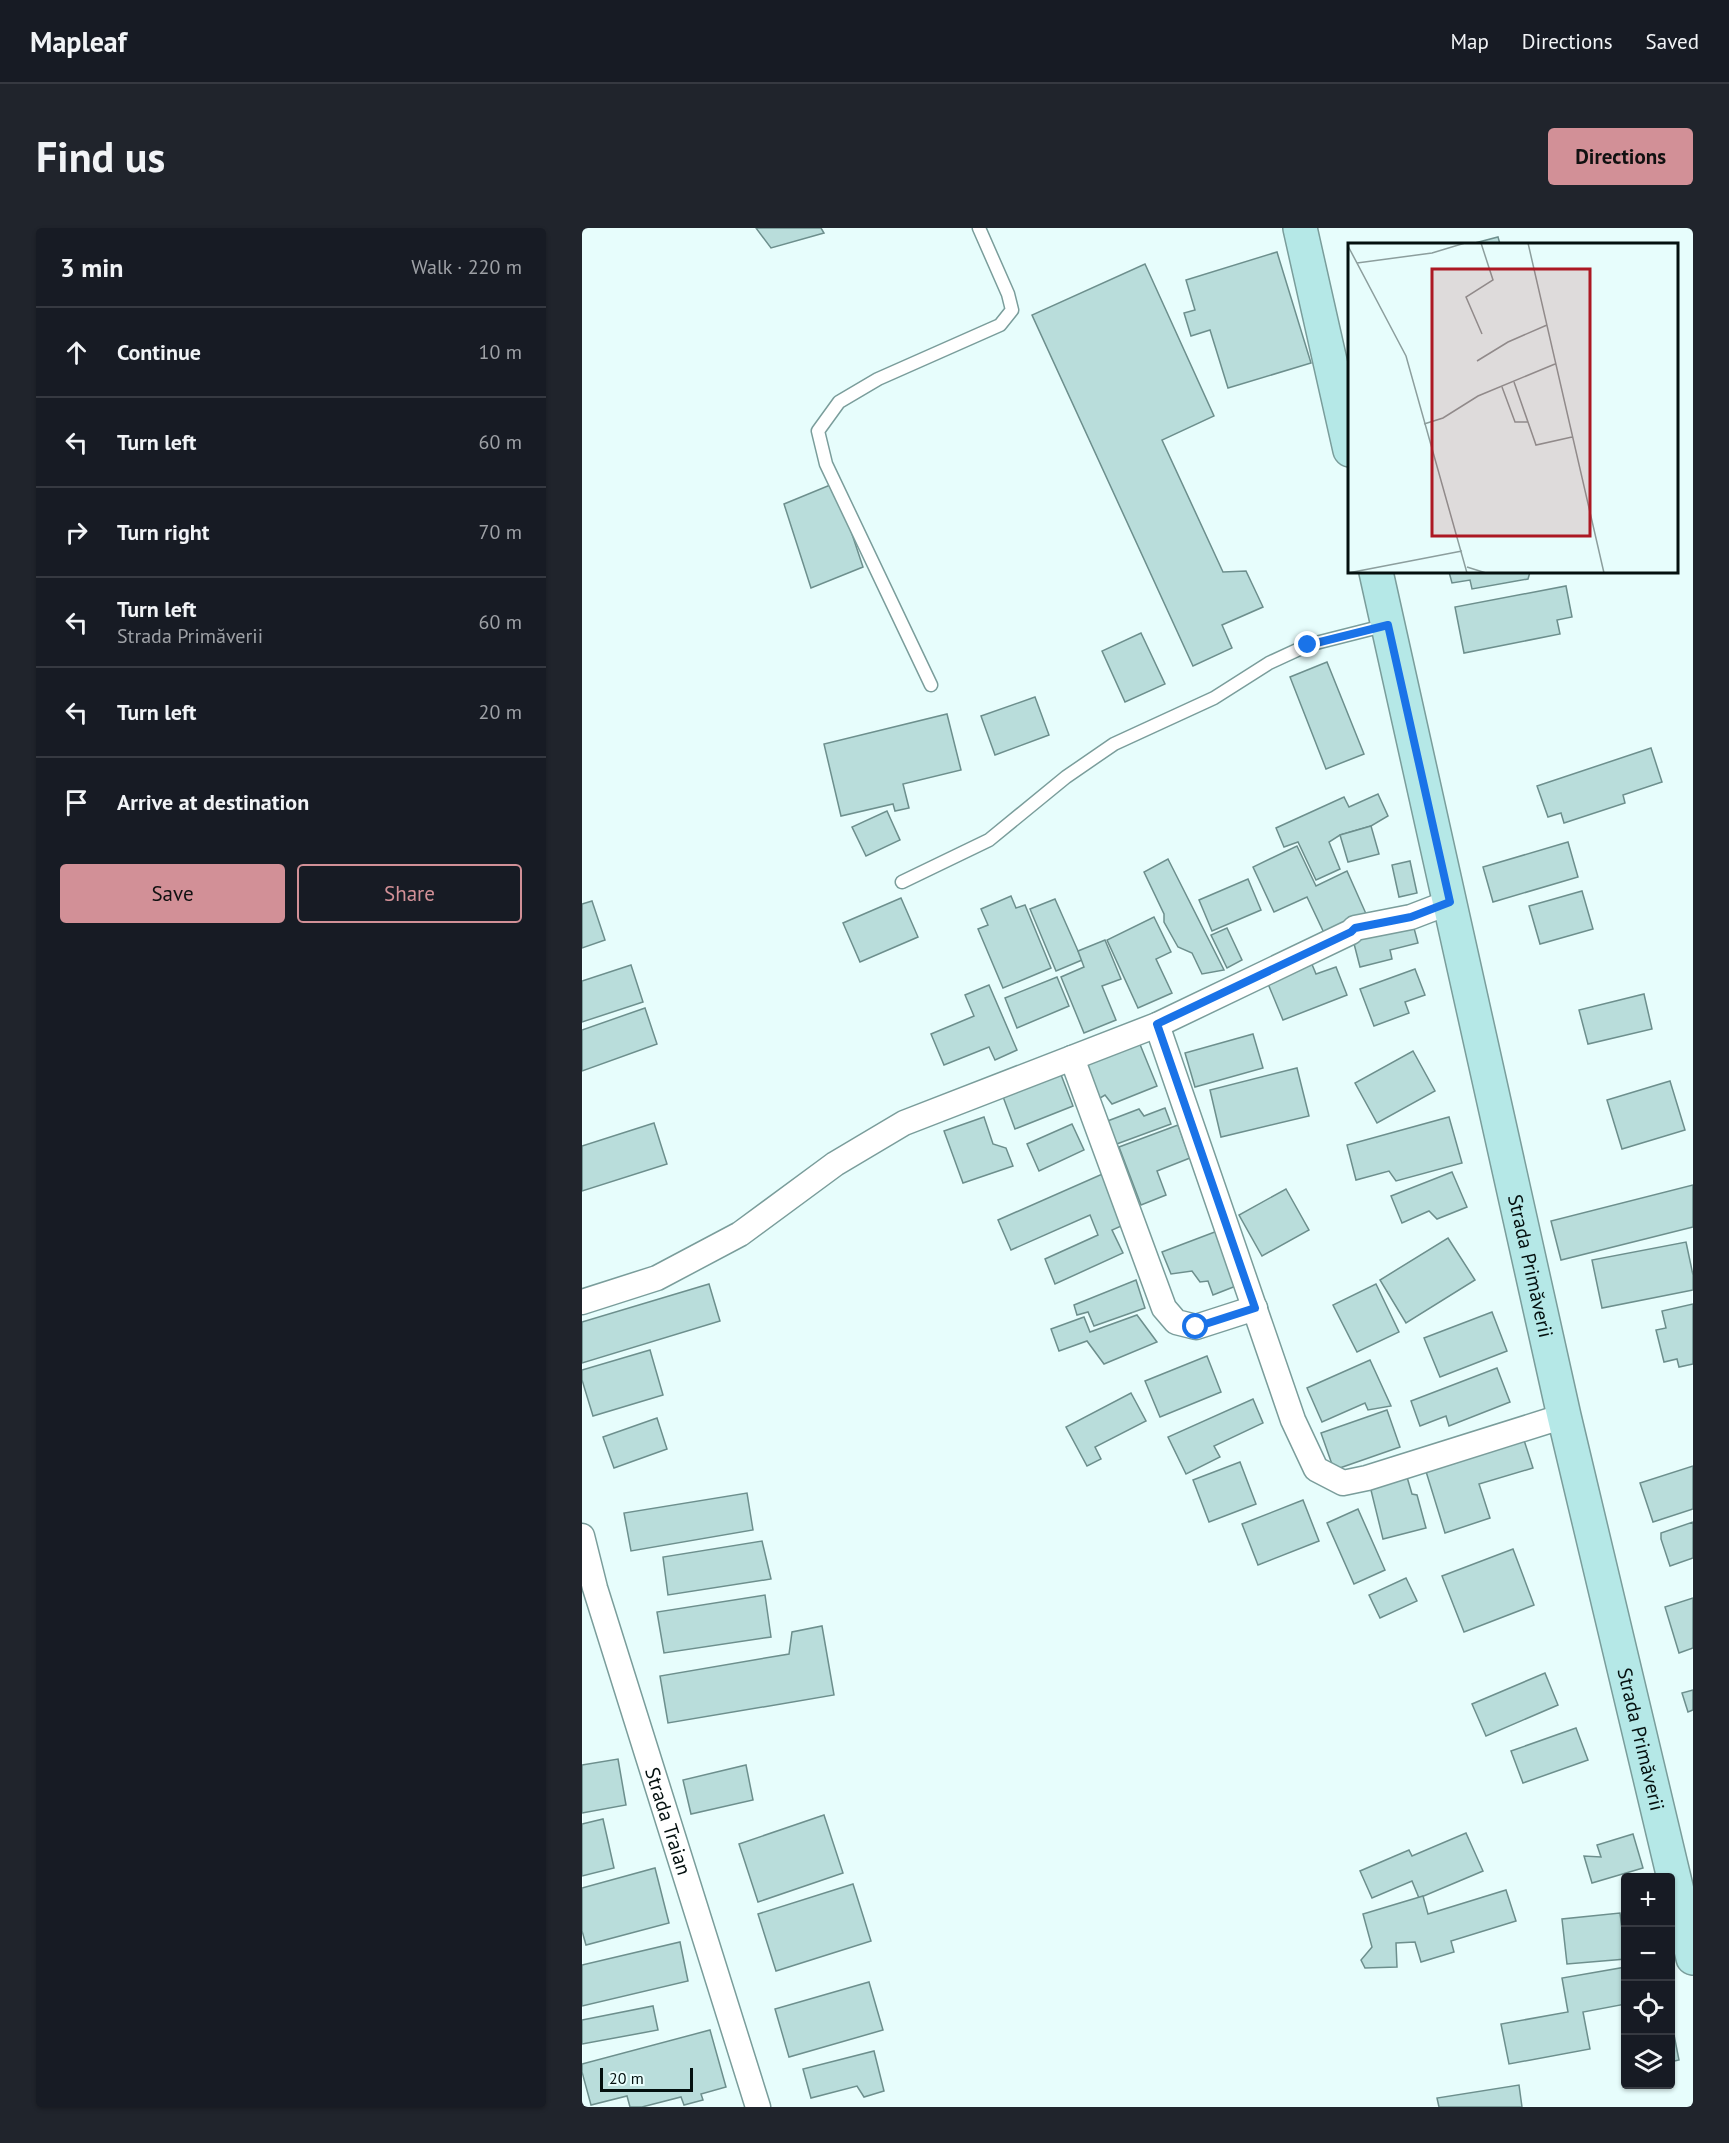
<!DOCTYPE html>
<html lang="en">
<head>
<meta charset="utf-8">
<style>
	:root { --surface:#171b24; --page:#20242c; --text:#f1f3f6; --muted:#9ea1a6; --line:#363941; --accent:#d29097 }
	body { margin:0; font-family:"PT Sans",sans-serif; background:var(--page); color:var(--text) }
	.controls { position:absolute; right:18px; bottom:18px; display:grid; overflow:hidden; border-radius:6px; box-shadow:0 2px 4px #0004 }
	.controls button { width:54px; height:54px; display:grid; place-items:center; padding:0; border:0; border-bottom:2px solid var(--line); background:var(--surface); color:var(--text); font:30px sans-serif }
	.scale { position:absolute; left:18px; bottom:15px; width:93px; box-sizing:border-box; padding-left:6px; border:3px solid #04100f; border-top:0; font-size:16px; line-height:21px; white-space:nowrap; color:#04100f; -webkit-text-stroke:4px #e7fdfc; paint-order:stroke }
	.stop { position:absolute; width:18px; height:18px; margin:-14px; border:4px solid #1a73e8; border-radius:50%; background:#fff }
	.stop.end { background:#1a73e8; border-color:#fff; box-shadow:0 2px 6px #0008 }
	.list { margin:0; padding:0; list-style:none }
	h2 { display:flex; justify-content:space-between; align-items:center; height:78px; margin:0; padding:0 24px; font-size:26px }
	h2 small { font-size:20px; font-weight:400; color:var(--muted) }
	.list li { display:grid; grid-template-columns:39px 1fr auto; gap:18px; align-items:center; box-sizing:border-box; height:90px; padding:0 24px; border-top:2px solid var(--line) }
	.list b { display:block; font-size:22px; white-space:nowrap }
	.list p { margin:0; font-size:20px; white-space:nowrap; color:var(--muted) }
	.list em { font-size:20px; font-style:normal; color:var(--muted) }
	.actions { display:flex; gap:12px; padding:18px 24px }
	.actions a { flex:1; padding:14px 0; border:2px solid var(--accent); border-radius:6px; text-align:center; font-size:21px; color:var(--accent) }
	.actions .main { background:var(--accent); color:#111 }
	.icon { flex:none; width:33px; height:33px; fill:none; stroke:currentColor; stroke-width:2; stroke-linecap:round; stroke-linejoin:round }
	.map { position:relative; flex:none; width:1111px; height:1879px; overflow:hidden; border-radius:6px }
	header { display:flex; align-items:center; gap:36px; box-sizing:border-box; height:84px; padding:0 30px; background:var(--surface); border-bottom:2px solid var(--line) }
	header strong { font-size:28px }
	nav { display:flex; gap:33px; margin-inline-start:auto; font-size:21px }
	.intro { display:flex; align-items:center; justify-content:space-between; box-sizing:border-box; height:144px; padding:0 36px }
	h1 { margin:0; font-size:42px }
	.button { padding:15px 27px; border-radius:6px; background:var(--accent); color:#111; font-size:21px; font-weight:700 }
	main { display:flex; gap:36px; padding:0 36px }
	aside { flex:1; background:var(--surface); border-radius:6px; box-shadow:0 2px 4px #0004 }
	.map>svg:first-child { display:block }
	.building { fill:#b9dddb; stroke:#6d8f8d; stroke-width:1.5 }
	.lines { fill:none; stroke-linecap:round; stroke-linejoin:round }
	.lane-casing { stroke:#7a9d9b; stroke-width:15 }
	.street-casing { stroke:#7a9d9b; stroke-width:27 }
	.secondary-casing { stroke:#7a9d9b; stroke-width:36 }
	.lane { stroke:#fff; stroke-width:12 }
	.street { stroke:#fff; stroke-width:24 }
	.secondary { stroke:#b5e8e7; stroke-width:33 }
	.route { stroke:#1a73e8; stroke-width:8 }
	.labels { text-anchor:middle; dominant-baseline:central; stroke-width:5; stroke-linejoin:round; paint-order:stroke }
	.street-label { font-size:20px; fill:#04100f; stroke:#e7fdfc }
	.inset-road { fill:none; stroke:#8c9e9d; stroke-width:1.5 }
	.view { fill:#ac1823; fill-opacity:0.15; stroke:#ac1823; stroke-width:3 }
	.inset-edge { fill:none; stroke:#04100f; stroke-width:3 }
</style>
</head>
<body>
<header>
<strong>Mapleaf</strong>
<nav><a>Map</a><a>Directions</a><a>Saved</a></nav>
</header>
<div class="intro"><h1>Find us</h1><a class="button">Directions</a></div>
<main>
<aside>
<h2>3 min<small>Walk · 220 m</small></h2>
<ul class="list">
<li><svg class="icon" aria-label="ahead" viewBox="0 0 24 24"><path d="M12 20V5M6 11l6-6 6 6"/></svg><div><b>Continue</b></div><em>10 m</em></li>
<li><svg class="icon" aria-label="left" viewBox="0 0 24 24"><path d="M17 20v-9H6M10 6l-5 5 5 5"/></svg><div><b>Turn left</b></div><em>60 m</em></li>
<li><svg class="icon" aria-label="right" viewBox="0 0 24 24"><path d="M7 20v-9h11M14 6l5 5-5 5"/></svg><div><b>Turn right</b></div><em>70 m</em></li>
<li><svg class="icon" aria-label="left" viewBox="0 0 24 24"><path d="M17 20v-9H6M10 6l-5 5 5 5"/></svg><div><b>Turn left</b><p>Strada Primăverii</p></div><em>60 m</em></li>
<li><svg class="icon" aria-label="left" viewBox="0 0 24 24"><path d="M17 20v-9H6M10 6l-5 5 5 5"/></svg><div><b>Turn left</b></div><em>20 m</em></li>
<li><svg class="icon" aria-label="arrive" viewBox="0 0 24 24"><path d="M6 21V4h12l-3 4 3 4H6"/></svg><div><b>Arrive at destination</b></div></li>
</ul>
<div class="actions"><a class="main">Save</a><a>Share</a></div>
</aside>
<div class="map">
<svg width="1111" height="1879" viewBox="0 0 1111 1879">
	<rect width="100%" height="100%" fill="#e7fdfc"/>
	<g class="building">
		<path d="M174 0H239L242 5 189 20Z"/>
		<path d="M916 9 918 16H889Z"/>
		<path d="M695 24 729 135 646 160 628 102 609 108 602 85 613 82 604 52Z"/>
		<path d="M563 36 632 188 580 212 641 344 664 343 681 379 640 397 650 420 611 438 450 87Z"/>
		<path d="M253 255 281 339 229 360 202 276Z"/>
		<path d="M867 344H952H948L946 351 890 361 888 352 870 355Z"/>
		<path d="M984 358 990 389 975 392 978 406 882 425 873 379Z"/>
		<path d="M559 405 583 456 543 474 520 423Z"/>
		<path d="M745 434 782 526 744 541 708 449Z"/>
		<path d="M453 469 467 507 413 527 399 488Z"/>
		<path d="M365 486 379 542 321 556 327 580 313 583 311 576 259 588 242 516Z"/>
		<path d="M1069 520 1080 554 1041 567 1043 575 982 595 979 585 966 589 955 558Z"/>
		<path d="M796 566 806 588 789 598 758 607 747 614 758 641 734 652 716 614 702 619 694 600 762 569 767 579Z"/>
		<path d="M305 583 318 612 284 628 270 599Z"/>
		<path d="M789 598 797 626 766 634 758 607Z"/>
		<path d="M986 614 996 649 911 674 901 639Z"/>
		<path d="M715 618 734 658 765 643 785 688 743 707 725 669 692 684 671 639Z"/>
		<path d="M586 631 642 742 620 746 610 725 596 719 582 694V686L562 644Z"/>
		<path d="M828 633 835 665 817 669 810 637Z"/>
		<path d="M666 651 679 682 630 703 617 672Z"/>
		<path d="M1000 663 1011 701 958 716 947 678Z"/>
		<path d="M429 668 434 680 443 677 469 740 421 760 396 701 406 697 399 681Z"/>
		<path d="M319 670 336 709 278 734 261 695Z"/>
		<path d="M473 671 500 732 474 743 448 681Z"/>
		<path d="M10 673 23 712 0 720V676Z"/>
		<path d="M572 689 589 724 574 731 590 765 556 780 525 712Z"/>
		<path d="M829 689 836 715 808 722 810 731 778 739 769 704Z"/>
		<path d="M645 700 660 732 645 740 629 707Z"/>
		<path d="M523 712 539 751 520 758 534 792 502 805 479 749 502 739 496 723Z"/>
		<path d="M729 734 734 746 754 739 765 767 701 792 684 751Z"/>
		<path d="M49 737 61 774 0 794V753Z"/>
		<path d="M833 741 843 767 823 774 827 785 792 798 778 761Z"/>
		<path d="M475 749 487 778 435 800 423 770Z"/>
		<path d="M407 757 435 822 413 832 407 819 362 837 349 806 392 788 383 767Z"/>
		<path d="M1062 766 1070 801 1006 816 997 782Z"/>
		<path d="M63 780 75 816 0 843V802Z"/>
		<path d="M671 806 681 840 613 859 603 825Z"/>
		<path d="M557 814 575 858 530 876 523 867 515 872 501 836Z"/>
		<path d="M831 823 853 863 795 895 773 855Z"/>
		<path d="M715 840 727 888 639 909 628 862Z"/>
		<path d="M478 844 491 878 433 901 420 866Z"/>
		<path d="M1088 853 1103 902 1040 921 1025 872Z"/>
		<path d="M583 880 589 896 532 917 523 894 557 881 562 888Z"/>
		<path d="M402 889 411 916 424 920 431 938 381 955 362 903Z"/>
		<path d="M867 889 880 935 814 953 807 943 774 952 765 917Z"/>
		<path d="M72 895 85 936 0 963V918Z"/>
		<path d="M490 896 502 922 457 943 445 916Z"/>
		<path d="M596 897 608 930 575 943 584 967 559 977 537 919Z"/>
		<path d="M525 944 548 994 530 1002 541 1025 473 1056 463 1031 516 1007 508 987 429 1022 416 992Z"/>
		<path d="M870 944 885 979 855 991 847 983 820 995 809 968Z"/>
		<path d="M1111 957V999L979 1032 969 993Z"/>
		<path d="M704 961 727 1002 680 1028 657 987Z"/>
		<path d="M638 1002 659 1056 631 1067 626 1053 618 1054 610 1043 589 1046 580 1024Z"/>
		<path d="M866 1010 893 1052 824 1095 798 1052Z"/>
		<path d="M1104 1014 1111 1047V1062L1020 1080 1010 1032Z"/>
		<path d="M554 1052 563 1080 512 1098 506 1084 495 1087 492 1077Z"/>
		<path d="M127 1056 138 1093 0 1135V1094Z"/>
		<path d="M794 1056 817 1104 775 1124 751 1077Z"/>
		<path d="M1111 1076V1136L1097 1139 1095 1131 1082 1134 1074 1102 1084 1100 1080 1083Z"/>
		<path d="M910 1084 925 1123 858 1149 842 1110Z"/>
		<path d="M555 1087 575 1114 522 1136 505 1113 477 1123 469 1101 502 1089 508 1104Z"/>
		<path d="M68 1122 81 1167 11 1188 0 1152V1142Z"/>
		<path d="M625 1128 639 1164 578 1189 563 1153Z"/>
		<path d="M788 1132 809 1178 786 1182 783 1175 740 1194 725 1160Z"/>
		<path d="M915 1140 928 1174 867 1198 864 1188 838 1198 829 1173Z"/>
		<path d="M549 1165 564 1193 513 1219 519 1231 505 1238 484 1199Z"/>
		<path d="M671 1171 681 1195 632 1218 638 1229 604 1246 586 1209Z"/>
		<path d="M805 1182 818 1219 752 1242 739 1205Z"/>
		<path d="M75 1190 85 1221 32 1240 21 1209Z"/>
		<path d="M940 1206 951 1240 897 1256 908 1290 863 1305 842 1237Z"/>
		<path d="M658 1234 674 1276 627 1294 611 1252Z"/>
		<path d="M1111 1238V1281L1071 1294 1058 1255Z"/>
		<path d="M825 1249 830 1266 835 1267 844 1300 801 1311 788 1258Z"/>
		<path d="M165 1265 171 1302 49 1323 42 1285Z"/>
		<path d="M721 1272 737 1313 676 1337 660 1296Z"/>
		<path d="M776 1281 803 1342 772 1356 745 1295Z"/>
		<path d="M1111 1294V1330L1088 1338 1079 1311V1305Z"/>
		<path d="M180 1313 189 1351 86 1367 81 1329Z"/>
		<path d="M931 1321 952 1377 882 1404 860 1348Z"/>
		<path d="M824 1350 835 1373 798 1390 787 1367Z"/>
		<path d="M183 1367 189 1409 82 1425 75 1384Z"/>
		<path d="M1111 1370V1420L1097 1425 1083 1379Z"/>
		<path d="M240 1398 252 1467 86 1495 78 1448 207 1426 210 1404Z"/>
		<path d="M963 1445 976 1477 904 1508 890 1476Z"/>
		<path d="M1111 1462V1482L1106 1484 1100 1465Z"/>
		<path d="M994 1500 1006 1532 941 1555 929 1523Z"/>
		<path d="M36 1531 44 1577 0 1585V1537Z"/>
		<path d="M164 1537 171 1572 109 1586 101 1552Z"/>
		<path d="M242 1587 261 1645 176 1674 157 1616Z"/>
		<path d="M21 1591 32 1640 0 1648V1596Z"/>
		<path d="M884 1605 901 1643 837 1670 830 1653 790 1670 778 1643 827 1622 830 1628Z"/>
		<path d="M1051 1606 1061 1640 1010 1655 1002 1628 1019 1629 1015 1617Z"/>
		<path d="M73 1640 87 1695 4 1717 0 1703V1660Z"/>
		<path d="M271 1656 289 1713 194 1743 176 1686Z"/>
		<path d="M924 1662 934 1693 869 1713 872 1724 839 1734 833 1714 814 1715 815 1739 783 1740 779 1732 790 1719 781 1686 841 1668 846 1686Z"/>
		<path d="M1038 1685 1041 1709H1044V1731L985 1736 980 1691Z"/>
		<path d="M98 1714 106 1753 0 1778V1737Z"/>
		<path d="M1044 1739V1776L1001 1784 1008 1821 927 1836 919 1796 986 1784 980 1750Z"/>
		<path d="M287 1754 301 1802 207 1829 193 1781Z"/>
		<path d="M71 1778 76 1802 0 1816V1792Z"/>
		<path d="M128 1802 144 1859 119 1866 121 1872 102 1877 99 1869 60 1879H48L45 1868 9 1877 0 1844V1836Z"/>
		<path d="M1092 1807 1097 1832 1088 1834V1808Z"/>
		<path d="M292 1823 302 1863 282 1869 275 1858 229 1870 221 1841Z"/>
		<path d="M937 1857 940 1879H857L855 1870Z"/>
	</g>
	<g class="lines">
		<g class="lane-casing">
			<g id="lane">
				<path d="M349 457 244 236 236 203 257 174 296 151 418 97 430 82 426 66 397 0"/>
				<path d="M320 654 407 612 484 549 532 516 632 470 687 435 726 417 805 397"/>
			</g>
		</g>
		<g class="street-casing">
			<g id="street">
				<path d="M575 797 711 1192 734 1241 761 1255 785 1250 982 1188"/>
				<path d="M490 830 582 1080 594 1094 614 1099 673 1080"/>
				<path d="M0 1074 75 1050 158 1006 253 936 322 895 575 797 769 704 773 700 829 689 868 674"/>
				<path id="s1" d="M0 1308 13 1360 176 1879"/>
			</g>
		</g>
		<g class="secondary-casing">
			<g id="secondary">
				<path d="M718 0 768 222"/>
				<path id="s2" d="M794 344 982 1188 1111 1730"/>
			</g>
		</g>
		<use href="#lane" class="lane"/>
		<use href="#street" class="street"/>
		<use href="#secondary" class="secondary"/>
	</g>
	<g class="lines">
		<path class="route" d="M614 1099 673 1080 575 796 769 704 773 700 829 689 868 674 806 397 726 417"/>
	</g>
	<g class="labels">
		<g class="street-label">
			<text stroke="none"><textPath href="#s2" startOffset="711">Strada Primăverii</textPath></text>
			<text stroke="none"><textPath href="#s2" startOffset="1197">Strada Primăverii</textPath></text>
			<text stroke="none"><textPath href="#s1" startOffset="298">Strada Traian</textPath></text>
		</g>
	</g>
	<g transform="translate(766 15)">
		<rect width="330" height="330" fill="#e7fdfc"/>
		<path class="inset-road" d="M133 0 145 37 118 54 134 91M180 0 256 330M0 3 58 113 119 330M9 20 84 10 117 0M129 118 160 99 199 82M166 139 188 202 224 194M154 144 167 179H180M76 181 95 175 130 153 207 121M119 324 138 330M0 330 114 308"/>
		<path class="view" d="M84 26H242V293H84Z"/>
		<rect width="330" height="330" class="inset-edge"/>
	</g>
</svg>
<div class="controls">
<button>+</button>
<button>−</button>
<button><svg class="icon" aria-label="locate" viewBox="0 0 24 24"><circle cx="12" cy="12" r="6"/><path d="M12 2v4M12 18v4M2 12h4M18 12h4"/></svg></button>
<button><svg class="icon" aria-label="layers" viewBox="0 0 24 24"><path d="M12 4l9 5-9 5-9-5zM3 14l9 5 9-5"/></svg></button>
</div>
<div class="scale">20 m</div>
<div class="stop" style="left:614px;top:1099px"></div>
<div class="stop end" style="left:726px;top:417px"></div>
</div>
</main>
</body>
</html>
